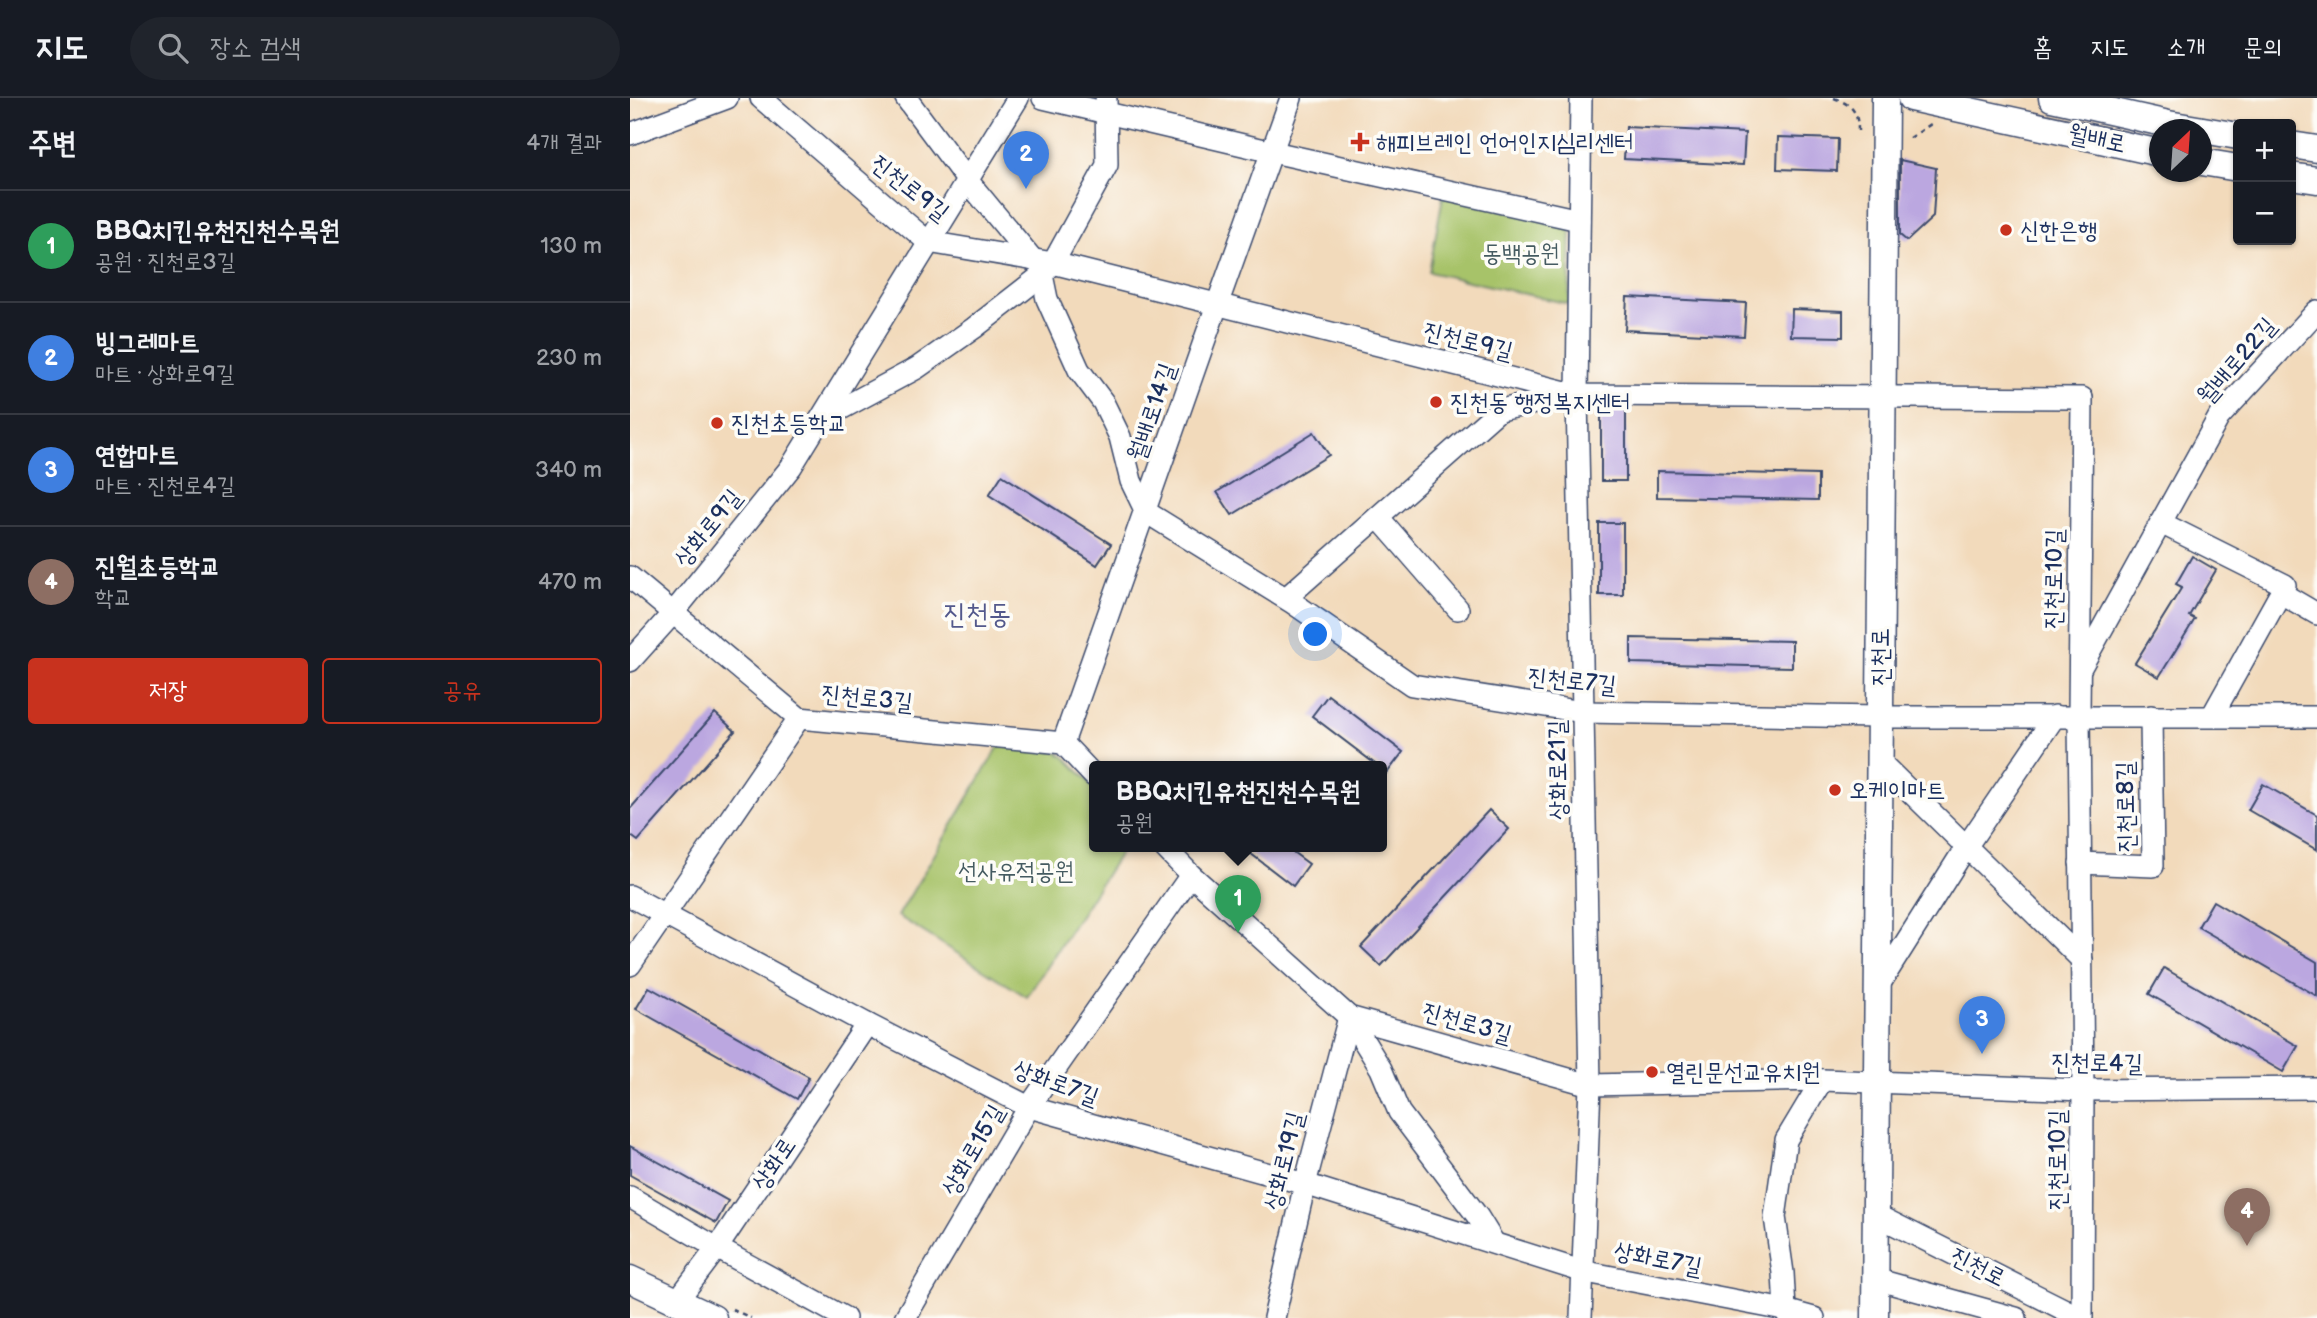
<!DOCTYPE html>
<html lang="ko">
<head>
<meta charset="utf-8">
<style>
	:root { --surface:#171b24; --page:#20242c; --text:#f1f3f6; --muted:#9ea1a6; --line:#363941; --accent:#c8321e }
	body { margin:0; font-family:"Balsamiq Sans","Poor Story",sans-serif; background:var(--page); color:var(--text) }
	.controls { position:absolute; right:21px; top:21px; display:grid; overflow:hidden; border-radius:7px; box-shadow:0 2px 5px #0004 }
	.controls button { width:63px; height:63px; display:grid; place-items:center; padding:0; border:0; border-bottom:2px solid var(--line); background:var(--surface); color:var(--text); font:35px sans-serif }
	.compass { position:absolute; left:1519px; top:21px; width:63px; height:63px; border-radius:50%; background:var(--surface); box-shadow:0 2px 5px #0004; rotate:25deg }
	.you { position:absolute; left:686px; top:537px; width:24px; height:24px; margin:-18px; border:5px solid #fff; border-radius:50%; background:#1a73e8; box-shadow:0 0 0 10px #1a73e833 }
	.badge { display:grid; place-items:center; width:46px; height:46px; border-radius:50%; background:var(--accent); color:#fff; font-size:23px; font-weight:700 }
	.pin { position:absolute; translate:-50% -58px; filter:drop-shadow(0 2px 4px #0008) }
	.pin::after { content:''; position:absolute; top:37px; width:24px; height:21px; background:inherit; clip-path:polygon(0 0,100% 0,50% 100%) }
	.popup { position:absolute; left:459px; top:663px; width:298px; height:91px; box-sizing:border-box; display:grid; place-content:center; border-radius:7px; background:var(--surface); filter:drop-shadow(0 2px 5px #0005); font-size:23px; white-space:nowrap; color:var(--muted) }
	.popup b { font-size:26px; color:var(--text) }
	.popup::after { content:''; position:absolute; left:50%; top:100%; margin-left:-14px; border:14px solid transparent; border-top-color:var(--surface) }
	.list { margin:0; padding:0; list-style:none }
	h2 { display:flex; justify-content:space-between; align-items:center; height:91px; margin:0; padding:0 28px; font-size:30px }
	h2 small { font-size:23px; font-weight:400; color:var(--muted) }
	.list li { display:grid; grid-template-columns:46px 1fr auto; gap:21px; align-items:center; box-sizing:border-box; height:112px; padding:0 28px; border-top:2px solid var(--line) }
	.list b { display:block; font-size:26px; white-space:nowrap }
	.list p { margin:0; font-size:23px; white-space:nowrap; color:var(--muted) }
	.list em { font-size:23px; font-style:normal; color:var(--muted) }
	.actions { display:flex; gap:14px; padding:21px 28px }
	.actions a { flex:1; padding:16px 0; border:2px solid var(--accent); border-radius:7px; text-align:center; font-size:24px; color:var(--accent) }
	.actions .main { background:var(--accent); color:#fff }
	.icon { flex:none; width:38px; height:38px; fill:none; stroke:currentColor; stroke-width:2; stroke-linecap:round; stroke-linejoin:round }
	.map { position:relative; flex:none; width:1687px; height:1220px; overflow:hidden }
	header { display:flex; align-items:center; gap:42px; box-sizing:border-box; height:98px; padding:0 35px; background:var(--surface); border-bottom:2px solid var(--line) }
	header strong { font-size:33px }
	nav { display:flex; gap:38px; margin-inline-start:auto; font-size:24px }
	.search { width:490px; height:63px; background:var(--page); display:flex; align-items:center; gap:18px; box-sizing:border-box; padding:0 24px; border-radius:38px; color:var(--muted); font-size:26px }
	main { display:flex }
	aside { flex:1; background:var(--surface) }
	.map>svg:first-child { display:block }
	.green { fill:#a7c369; stroke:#617964; stroke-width:2 }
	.building { fill:#bba7e0 }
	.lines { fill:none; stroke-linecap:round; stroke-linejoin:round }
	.minor-casing { stroke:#3b496c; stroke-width:24 }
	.major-casing { stroke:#3b496c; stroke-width:29 }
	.path { stroke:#3b496c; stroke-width:2.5; stroke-dasharray:5 5; stroke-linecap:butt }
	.minor { stroke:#fff; stroke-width:21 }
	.major { stroke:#fff; stroke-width:26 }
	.poi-dot { fill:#c8321e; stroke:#fdfcf7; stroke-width:2.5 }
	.labels { text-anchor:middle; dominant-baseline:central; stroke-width:7; stroke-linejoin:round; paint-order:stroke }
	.street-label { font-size:24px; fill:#1b2f5e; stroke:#fdfcf7 }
	.poi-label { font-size:24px; fill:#1b2f5e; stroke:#fdfcf7; text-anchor:start }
	.park-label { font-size:24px; fill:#455b61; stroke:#fdfcf7 }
	.quarter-label { font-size:28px; fill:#53598c; stroke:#fdfcf7 }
</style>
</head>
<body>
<header>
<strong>지도</strong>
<div class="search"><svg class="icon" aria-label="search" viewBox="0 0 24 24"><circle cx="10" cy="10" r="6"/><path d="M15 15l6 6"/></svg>장소 검색</div>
<nav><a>홈</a><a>지도</a><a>소개</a><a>문의</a></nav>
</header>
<main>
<aside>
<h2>주변<small>4개 결과</small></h2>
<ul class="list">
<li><span class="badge" style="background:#2e9e5b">1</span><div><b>BBQ치킨유천진천수목원</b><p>공원 · 진천로3길</p></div><em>130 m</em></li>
<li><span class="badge" style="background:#3f7fe0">2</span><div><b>빙그레마트</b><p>마트 · 상화로9길</p></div><em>230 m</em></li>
<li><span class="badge" style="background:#3f7fe0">3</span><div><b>연합마트</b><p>마트 · 진천로4길</p></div><em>340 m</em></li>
<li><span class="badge" style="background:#8d6e63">4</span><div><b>진월초등학교</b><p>학교</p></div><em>470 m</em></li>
</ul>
<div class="actions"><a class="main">저장</a><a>공유</a></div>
</aside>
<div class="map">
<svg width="1687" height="1220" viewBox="0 0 1687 1220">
	<rect width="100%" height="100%" fill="#fdfcf7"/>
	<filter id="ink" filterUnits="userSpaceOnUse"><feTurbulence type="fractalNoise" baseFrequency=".0143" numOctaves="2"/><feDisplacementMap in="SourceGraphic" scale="14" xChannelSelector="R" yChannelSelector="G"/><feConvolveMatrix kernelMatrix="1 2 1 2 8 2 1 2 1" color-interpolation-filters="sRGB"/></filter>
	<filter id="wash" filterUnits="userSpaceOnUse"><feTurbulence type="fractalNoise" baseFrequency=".00686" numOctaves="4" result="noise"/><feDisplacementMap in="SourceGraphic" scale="28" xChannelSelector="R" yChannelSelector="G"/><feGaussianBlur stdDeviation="1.57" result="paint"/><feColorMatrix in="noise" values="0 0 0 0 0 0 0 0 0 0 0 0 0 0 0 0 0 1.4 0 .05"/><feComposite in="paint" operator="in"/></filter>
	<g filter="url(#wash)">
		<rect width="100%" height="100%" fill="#f2dabb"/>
		<g class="green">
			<path d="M813 98 941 127 939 206 799 174Z"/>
			<path d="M369 648 427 654 437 661 464 689V749H494L397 899 268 818Z"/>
		</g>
		<g id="blocks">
			<g class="building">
				<path d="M996 29 1115 35 1113 67 994 61Z"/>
				<path d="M1148 39 1208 41 1207 73 1147 71Z"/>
				<path d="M1270 62 1306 70 1303 119 1277 143 1270 137Z"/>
				<path d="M997 199 1116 205 1114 238 995 232Z"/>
				<path d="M1162 211 1213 213V239L1161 238Z"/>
				<rect x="971" y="310" width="25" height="73"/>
				<path d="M684 334 699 357 602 417 587 394Z"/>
				<path d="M1027 373 1188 377V402L1027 399Z"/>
				<path d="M372 377 481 446 467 467 359 397Z"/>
				<rect x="969" y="425" width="24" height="72"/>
				<path d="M1562 458 1586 472 1559 518 1565 521 1529 579 1505 565 1552 489 1546 486Z"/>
				<path d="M1001 540 1162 543V569L1001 565Z"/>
				<path d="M698 597 773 654 757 675 682 618Z"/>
				<path d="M85 615 105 633 8 743 0 737V711Z"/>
				<path d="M1633 686 1687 717V752L1618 712Z"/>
				<path d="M859 712 879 731 751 868 731 849Z"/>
				<path d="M612 749H656L679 766 663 788Z"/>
				<path d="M1583 803 1687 864V898L1568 829Z"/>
				<path d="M1534 870 1668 948 1653 974 1519 896Z"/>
				<path d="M19 889 179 979 167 1001 6 911Z"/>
				<path d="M0 1048 98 1103 86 1125 0 1077Z"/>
			</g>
		</g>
	</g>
	<g filter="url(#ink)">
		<use href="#blocks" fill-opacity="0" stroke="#3b496c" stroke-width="2"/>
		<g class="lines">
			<g class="minor-casing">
				<g id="minor">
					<path d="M131 0 298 144 423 165 947 297 1452 300 1449 618 1453 992 1452 1220"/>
					<path d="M276 0 337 82 403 162"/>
					<path d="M413 0 643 54 949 122"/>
					<path d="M0 36 97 0"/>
					<path d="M412 177 417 201 449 272 473 304 490 339 501 383 516 414 663 505 782 587 953 614 1250 619H1687"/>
					<path d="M194 320 287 270 344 230 412 177 423 165 477 67 476 2"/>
					<path d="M748 419 828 511"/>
					<path d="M1531 425 1655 487 1582 618"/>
					<path d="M0 479 169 620 433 645 464 678"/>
					<path d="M1651 495 1687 516"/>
					<path d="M656 500 869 312 941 298"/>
					<path d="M0 563 44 514 161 369 388 0"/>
					<path d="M1450 571 1589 319 1687 213"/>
					<path d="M433 645 587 207 661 0"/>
					<path d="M1251 665 1452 862"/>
					<path d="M534 749 561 777 719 919 960 987 1192 982 1453 992 1687 990"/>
					<path d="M1450 765 1523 768 1521 618"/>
					<path d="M0 798 237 926 399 1009 675 1086 951 1173 1155 1212 1184 1220"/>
					<path d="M0 867 169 620"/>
					<path d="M1247 890 1336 749 1425 618"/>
					<path d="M719 919 751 971 769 1014 848 1119 864 1145"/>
					<path d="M0 1099 87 1150 215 1220"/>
					<path d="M1246 1117 1451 1220"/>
					<path d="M1245 1181 1386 1220"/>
					<path d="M47 1203 87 1150 237 926"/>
					<path d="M275 1220 399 1009 561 777"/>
					<path d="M644 1220 675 1086 719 919"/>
					<path d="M951 1220 960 987 947 297 951 0"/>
					<path d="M1160 1220 1155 1212 1153 1175 1145 1119 1156 1042 1192 982"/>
				</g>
			</g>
			<g class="major-casing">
				<g id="major">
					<path d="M1281 0 1530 55"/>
					<path d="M1422 0 1538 26 1608 38"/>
					<path d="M1661 47 1687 51"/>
					<path d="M1572 64 1608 70"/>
					<path d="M1661 78 1687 82"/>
					<path d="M0 1181 83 1220"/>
					<path d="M1245 1220 1255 0"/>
				</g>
			</g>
			<g class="path">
				<path d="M1204 0C1222 7 1228 13 1228 33"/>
				<path d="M1280 40 1301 26"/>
				<path d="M102 1211 121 1220"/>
			</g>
			<use href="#minor" class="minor"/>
			<use href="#major" class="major"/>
		</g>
	</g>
	<g class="poi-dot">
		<path d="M726.5 33.5h7v7h7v7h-7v7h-7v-7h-7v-7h7z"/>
		<circle cx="1376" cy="132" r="7"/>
		<circle cx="806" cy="304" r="7"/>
		<circle cx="87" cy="325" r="7"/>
		<circle cx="1205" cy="692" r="7"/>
		<circle cx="1022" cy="974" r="7"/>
	</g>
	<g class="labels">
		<g class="street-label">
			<text transform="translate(1467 41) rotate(12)">월배로</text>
			<text transform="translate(280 90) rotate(38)">진천로9길</text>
			<text transform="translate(838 243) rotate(14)">진천로9길</text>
			<text transform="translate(1607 263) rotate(-49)">월배로22길</text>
			<text transform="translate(522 314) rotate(-71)">월배로14길</text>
			<text transform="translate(78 430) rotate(-51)">상화로9길</text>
			<text transform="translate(1424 481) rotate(-89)">진천로10길</text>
			<text transform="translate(1250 559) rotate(-90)">진천로</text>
			<text transform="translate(942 583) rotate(6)">진천로7길</text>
			<text transform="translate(237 600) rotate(6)">진천로3길</text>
			<text transform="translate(928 672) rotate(-91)">상화로21길</text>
			<text transform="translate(1496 709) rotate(-91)">진천로8길</text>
			<text transform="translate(837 925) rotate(16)">진천로3길</text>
			<text transform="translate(1467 965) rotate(1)">진천로4길</text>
			<text transform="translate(426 985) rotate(20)">상화로7길</text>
			<text transform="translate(343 1052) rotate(-60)">상화로15길</text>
			<text transform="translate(1427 1062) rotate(-90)">진천로10길</text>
			<text transform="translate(654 1063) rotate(-76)">상화로19길</text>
			<text transform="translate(144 1066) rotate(-56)">상화로</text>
			<text transform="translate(1028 1161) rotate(11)">상화로7길</text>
			<text transform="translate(1348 1169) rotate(27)">진천로</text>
		</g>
		<g class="poi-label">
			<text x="746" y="44">해피브레인 언어인지심리센터</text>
			<text x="1390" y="132">신한은행</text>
			<text x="820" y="304">진천동 행정복지센터</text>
			<text x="101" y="325">진천초등학교</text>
			<text x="1219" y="692">오케이마트</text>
			<text x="1036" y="974">열린문선교유치원</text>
		</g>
		<g class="park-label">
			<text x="891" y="155">동백공원</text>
			<text x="386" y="773">선사유적공원</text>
		</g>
		<g class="quarter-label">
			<text x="347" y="516">진천동</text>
		</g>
	</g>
</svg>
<div class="controls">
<button>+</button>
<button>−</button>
</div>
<svg class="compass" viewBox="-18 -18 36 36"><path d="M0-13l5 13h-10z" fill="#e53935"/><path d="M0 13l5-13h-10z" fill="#9ea1a6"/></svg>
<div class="you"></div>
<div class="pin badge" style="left:608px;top:835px;background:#2e9e5b">1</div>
<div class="popup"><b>BBQ치킨유천진천수목원</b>공원</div>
<div class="pin badge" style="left:396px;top:91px;background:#3f7fe0">2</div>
<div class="pin badge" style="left:1352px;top:956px;background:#3f7fe0">3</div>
<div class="pin badge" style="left:1617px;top:1148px;background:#8d6e63">4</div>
</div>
</main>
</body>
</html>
